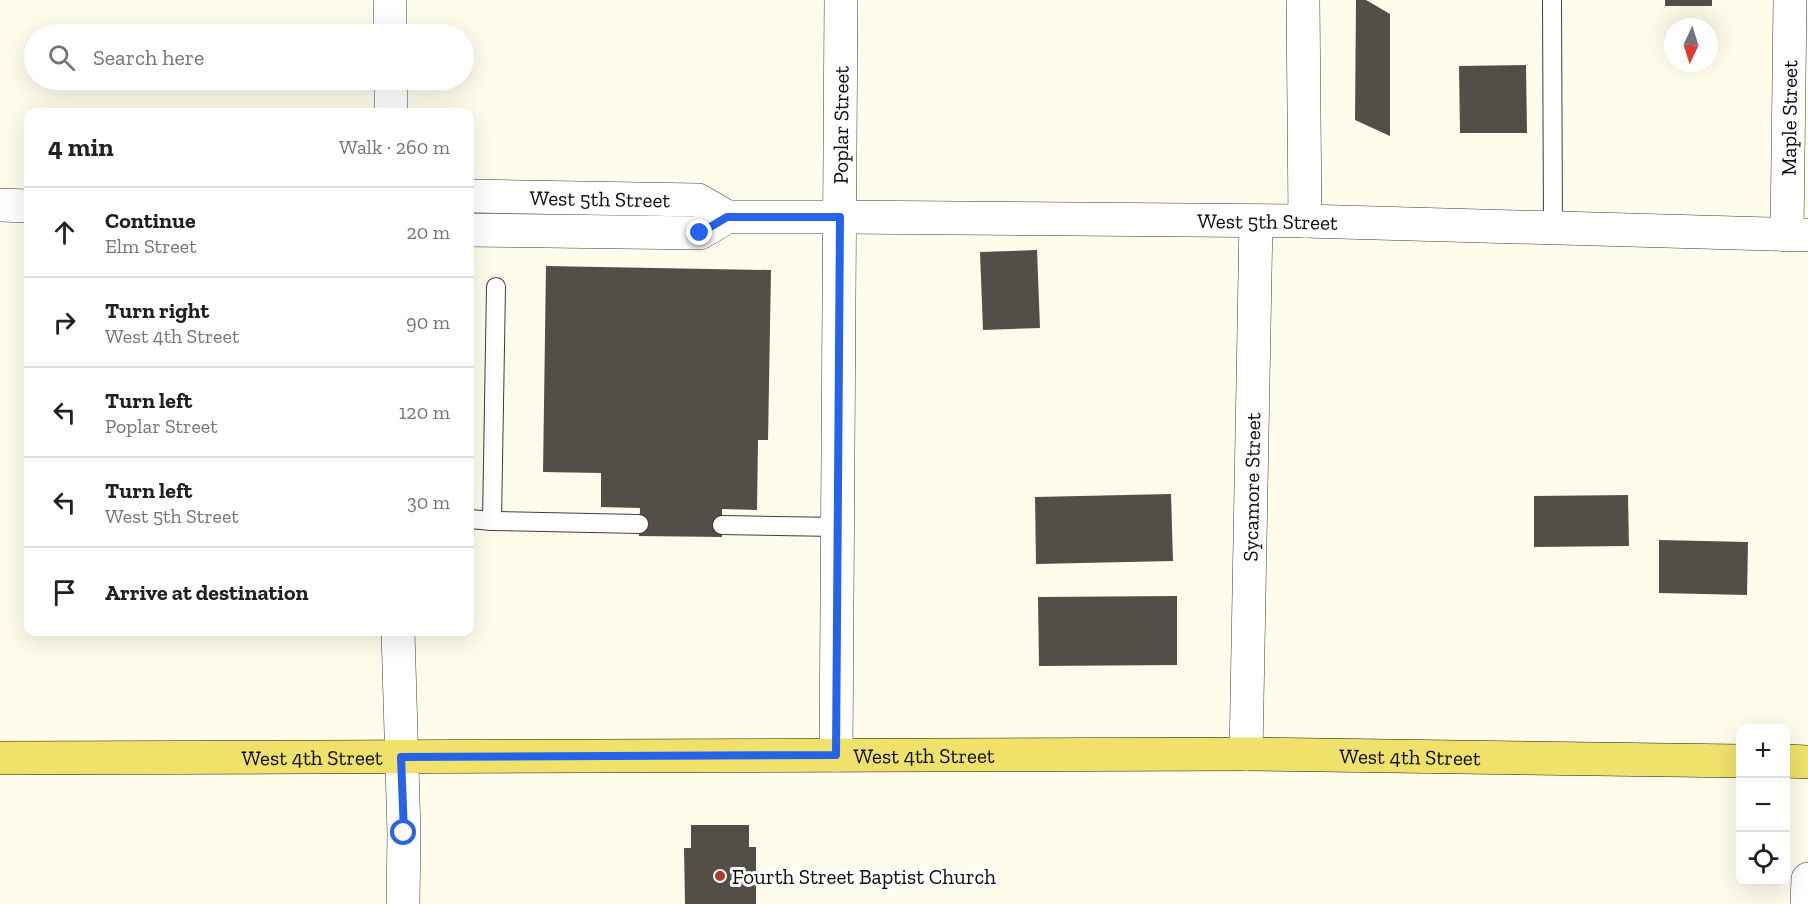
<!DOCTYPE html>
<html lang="en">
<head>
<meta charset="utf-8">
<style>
	:root { --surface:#fff; --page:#f6f6f6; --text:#202124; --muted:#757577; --line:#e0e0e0 }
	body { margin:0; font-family:"Zilla Slab",serif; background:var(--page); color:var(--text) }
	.controls { position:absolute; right:18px; bottom:18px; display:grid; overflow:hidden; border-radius:12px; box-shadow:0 6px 24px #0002 }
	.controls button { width:54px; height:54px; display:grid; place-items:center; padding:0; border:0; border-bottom:2px solid var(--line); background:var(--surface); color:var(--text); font:30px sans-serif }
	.compass { position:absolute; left:1664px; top:18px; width:54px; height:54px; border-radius:50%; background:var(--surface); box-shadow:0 6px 24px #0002; rotate:184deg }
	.stop { position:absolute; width:18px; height:18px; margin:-14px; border:4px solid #2563eb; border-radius:50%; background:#fff }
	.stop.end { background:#2563eb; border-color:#fff; box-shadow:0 2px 6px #0008 }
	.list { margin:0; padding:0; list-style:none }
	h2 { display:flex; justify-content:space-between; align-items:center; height:78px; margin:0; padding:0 24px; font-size:26px }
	h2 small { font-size:20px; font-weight:400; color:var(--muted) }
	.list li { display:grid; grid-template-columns:39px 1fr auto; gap:18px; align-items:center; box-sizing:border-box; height:90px; padding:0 24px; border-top:2px solid var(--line) }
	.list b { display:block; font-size:22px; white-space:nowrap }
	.list p { margin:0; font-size:20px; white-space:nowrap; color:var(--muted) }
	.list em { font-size:20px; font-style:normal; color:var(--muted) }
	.icon { flex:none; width:33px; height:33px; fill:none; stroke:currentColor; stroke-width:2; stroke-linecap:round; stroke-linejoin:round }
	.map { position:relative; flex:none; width:1808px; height:904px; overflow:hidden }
	.search { position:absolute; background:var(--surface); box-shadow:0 6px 24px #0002; left:24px; top:24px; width:450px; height:66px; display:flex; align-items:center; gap:15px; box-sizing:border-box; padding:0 21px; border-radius:33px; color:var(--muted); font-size:22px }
	.panel { position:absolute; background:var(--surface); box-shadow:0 6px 24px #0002; left:24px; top:108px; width:450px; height:528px; border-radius:12px }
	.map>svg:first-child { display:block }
	.building { fill:#534e48 }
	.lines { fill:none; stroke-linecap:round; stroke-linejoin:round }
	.lane-casing { stroke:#3e3e3e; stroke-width:20 }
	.street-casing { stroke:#3e3e3e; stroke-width:34 }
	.primary-casing { stroke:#1c1c1c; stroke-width:34 }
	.lane { stroke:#fff; stroke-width:18 }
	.street { stroke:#fff; stroke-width:33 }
	.primary { stroke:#efe16a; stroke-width:33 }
	.route { stroke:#2563eb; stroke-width:8 }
	.poi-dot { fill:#b13a2e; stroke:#fff; stroke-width:2 }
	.labels { text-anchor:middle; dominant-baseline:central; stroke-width:6; stroke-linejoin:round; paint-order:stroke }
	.street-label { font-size:21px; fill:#0b0b0b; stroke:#fff }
	.poi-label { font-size:21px; fill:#0b0b0b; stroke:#fff; text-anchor:start }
</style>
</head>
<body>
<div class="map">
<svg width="1808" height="904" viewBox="0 0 1808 904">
	<rect width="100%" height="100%" fill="#fefdeb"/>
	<g class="building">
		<path d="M1356 0H1366L1390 14V136L1355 120Z"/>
		<rect x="1665" y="0" width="47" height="6"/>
		<path d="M1526 65 1527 133H1460L1459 66Z"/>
		<path d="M1037 250 1040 328 983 330 980 252Z"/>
		<path d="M546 266 771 270 768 440H758L757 510 722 509V537L639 536 640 508 601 507V473L543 472Z"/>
		<path d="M1171 494 1173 561 1036 564 1035 497Z"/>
		<path d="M1628 495 1629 546 1534 547V496Z"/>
		<path d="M1659 540 1748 542 1747 595 1659 593Z"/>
		<path d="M1177 596V665L1039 666 1038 597Z"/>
		<path d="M691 825H749V847H756V904H685L684 848H691Z"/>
	</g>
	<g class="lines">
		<g class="lane-casing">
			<g id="lane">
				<path d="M1552 0 1553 228"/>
				<path d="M470 519 492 521 496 287"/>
				<path d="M492 521 639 524"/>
				<path d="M722 525 837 527"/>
			</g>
		</g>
		<g class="street-casing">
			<g id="street">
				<path d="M390 0V34"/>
				<path d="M1303 0 1305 221"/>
				<path d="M391 80V112"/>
				<path id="s1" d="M470 196 698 200 727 217"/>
				<path d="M0 205 28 206"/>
				<path id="s2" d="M470 230 700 233 727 217H840L1305 221 1808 235"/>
				<path id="s3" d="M1787 235 1790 0"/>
				<path d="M398 632 404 833 403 904"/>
				<path id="s4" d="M1246 754 1256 221"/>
				<path id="s5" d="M836 755 841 0"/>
				<path d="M1807 904 1808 879"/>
			</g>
		</g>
		<g class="primary-casing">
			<g id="primary">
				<path id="s6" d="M0 758 1246 754 1740 761"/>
				<path d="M1786 761 1808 762"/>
			</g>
		</g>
		<use href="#lane" class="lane"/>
		<use href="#street" class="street"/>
		<use href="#primary" class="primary"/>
	</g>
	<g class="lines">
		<path class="route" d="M404 833 401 757 836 755 840 217H727L700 233"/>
	</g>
	<circle class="poi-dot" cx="720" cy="876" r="6"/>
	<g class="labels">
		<g class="street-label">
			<text stroke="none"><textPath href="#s3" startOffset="117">Maple Street</textPath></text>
			<text stroke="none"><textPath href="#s5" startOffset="630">Poplar Street</textPath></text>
			<text stroke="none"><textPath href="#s1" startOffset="130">West 5th Street</textPath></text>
			<text stroke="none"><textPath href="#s2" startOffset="802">West 5th Street</textPath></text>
			<text stroke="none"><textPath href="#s4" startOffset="267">Sycamore Street</textPath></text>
			<text stroke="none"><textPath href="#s6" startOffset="924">West 4th Street</textPath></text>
			<text stroke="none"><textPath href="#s6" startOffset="1410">West 4th Street</textPath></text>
			<text stroke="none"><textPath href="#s6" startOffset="312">West 4th Street</textPath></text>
		</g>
		<g class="poi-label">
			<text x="732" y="876">Fourth Street Baptist Church</text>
		</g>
	</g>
</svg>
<div class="controls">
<button>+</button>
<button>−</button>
<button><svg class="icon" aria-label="locate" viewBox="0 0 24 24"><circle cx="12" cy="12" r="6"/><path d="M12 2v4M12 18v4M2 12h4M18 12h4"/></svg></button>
</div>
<svg class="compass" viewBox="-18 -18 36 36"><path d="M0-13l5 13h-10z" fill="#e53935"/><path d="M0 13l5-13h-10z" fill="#757577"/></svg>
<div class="stop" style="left:404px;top:833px"></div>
<div class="stop end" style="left:700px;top:233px"></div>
<div class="search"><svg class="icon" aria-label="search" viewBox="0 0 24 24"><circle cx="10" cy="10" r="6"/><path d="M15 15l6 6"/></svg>Search here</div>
<section class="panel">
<h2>4 min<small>Walk · 260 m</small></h2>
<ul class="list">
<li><svg class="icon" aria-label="ahead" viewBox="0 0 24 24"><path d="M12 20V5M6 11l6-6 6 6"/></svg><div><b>Continue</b><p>Elm Street</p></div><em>20 m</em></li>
<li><svg class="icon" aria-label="right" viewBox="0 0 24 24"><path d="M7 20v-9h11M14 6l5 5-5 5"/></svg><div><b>Turn right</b><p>West 4th Street</p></div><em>90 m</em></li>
<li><svg class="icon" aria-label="left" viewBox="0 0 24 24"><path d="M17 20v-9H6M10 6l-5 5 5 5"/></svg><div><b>Turn left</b><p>Poplar Street</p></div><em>120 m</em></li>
<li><svg class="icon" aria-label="left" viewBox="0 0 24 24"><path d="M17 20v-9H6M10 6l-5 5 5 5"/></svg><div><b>Turn left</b><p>West 5th Street</p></div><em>30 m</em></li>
<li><svg class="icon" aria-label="arrive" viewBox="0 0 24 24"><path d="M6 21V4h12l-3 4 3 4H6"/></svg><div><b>Arrive at destination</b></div></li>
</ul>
</section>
</div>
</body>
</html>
